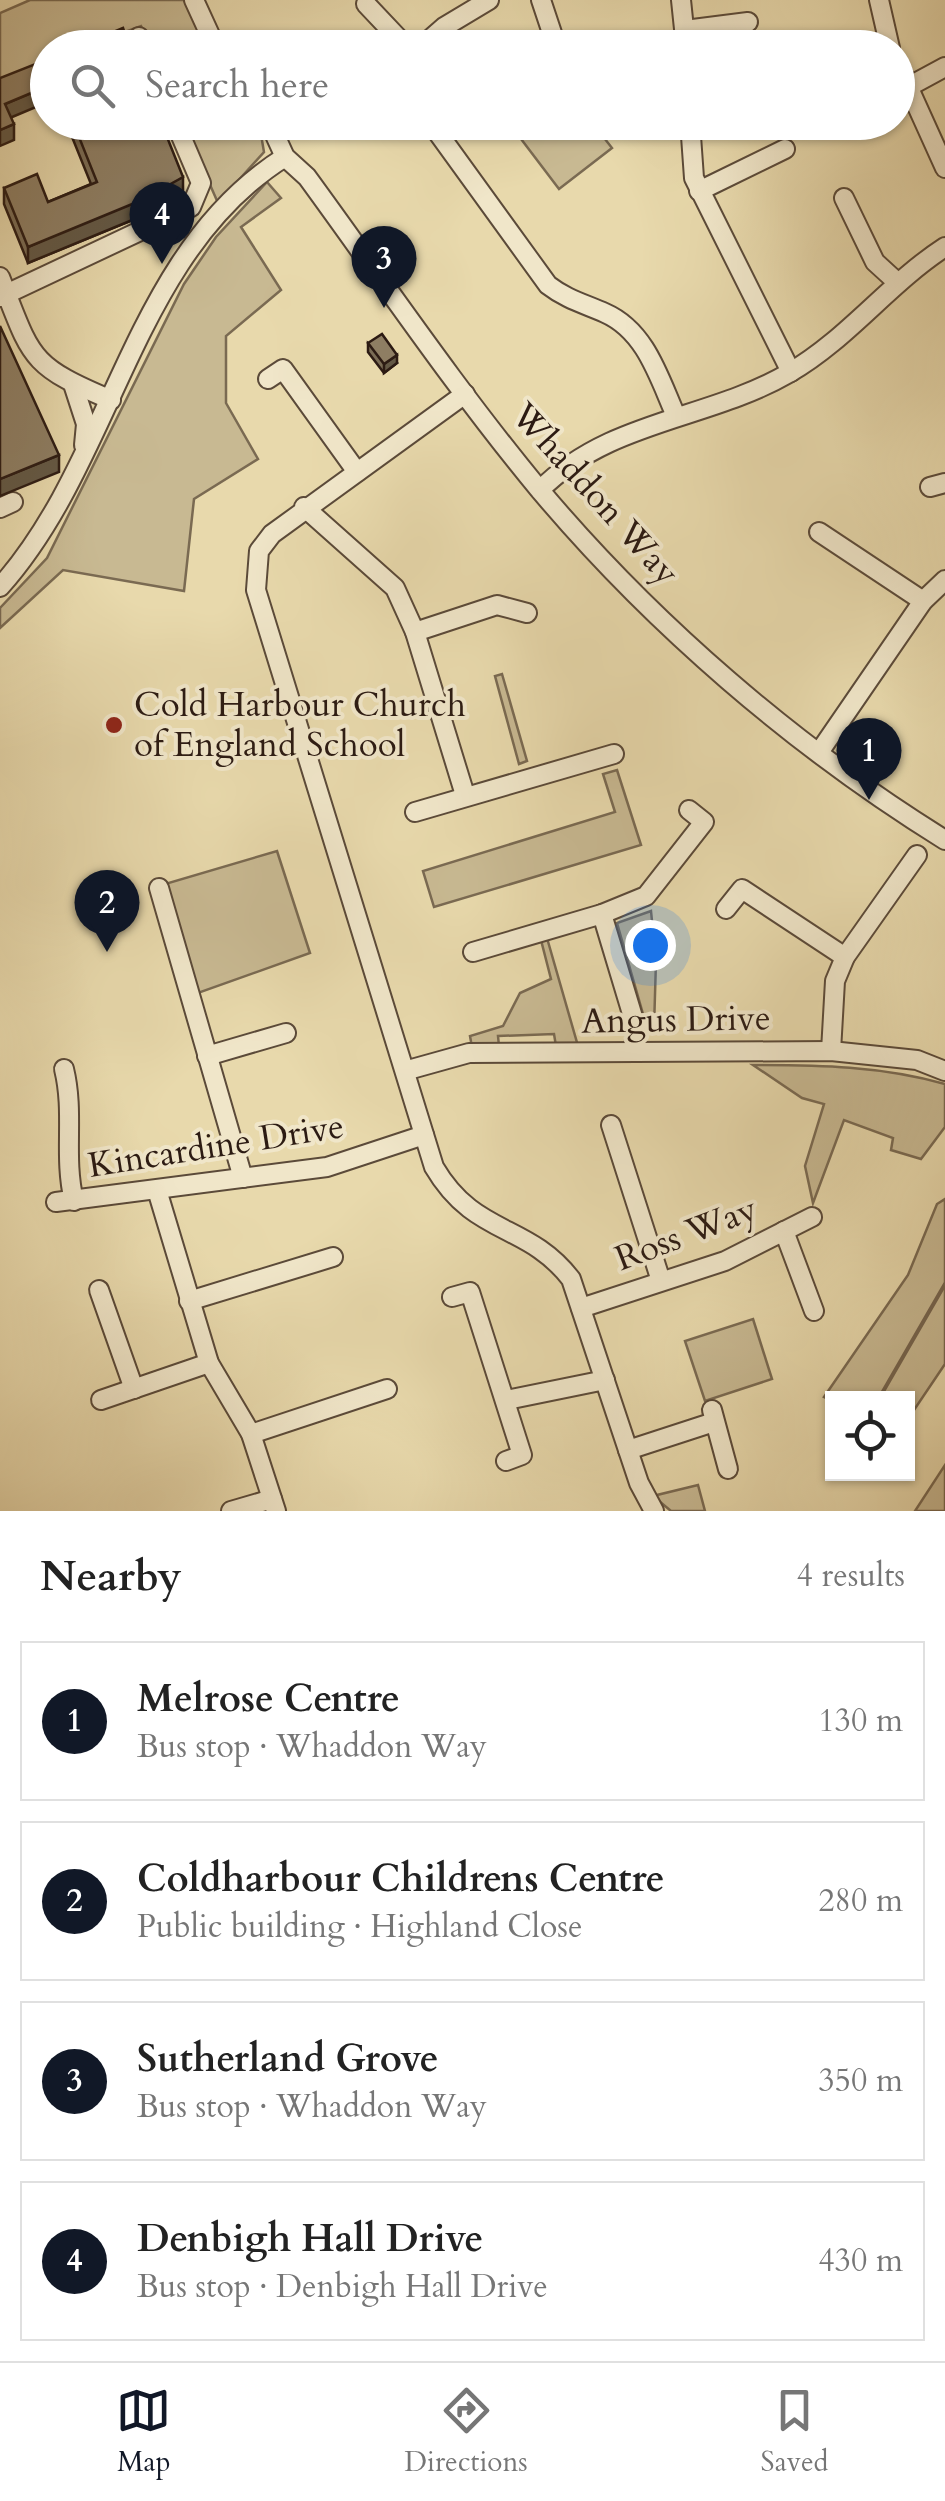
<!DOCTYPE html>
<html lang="en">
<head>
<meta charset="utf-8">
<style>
	:root { --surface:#fff; --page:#f2f2f2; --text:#222; --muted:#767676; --line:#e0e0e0; --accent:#111827 }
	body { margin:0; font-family:Cardo,serif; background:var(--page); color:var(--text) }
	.controls { position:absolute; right:30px; bottom:30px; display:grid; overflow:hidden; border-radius:0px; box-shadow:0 2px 8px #0004 }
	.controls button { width:90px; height:90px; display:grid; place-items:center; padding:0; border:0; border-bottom:2px solid var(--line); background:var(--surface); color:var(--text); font:50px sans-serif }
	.you { position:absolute; left:650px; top:945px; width:35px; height:35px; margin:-25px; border:8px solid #fff; border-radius:50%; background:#1a73e8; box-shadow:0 0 0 15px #1a73e833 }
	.badge { display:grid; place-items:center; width:65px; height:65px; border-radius:50%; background:var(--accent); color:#fff; font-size:32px; font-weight:700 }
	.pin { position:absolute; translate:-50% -82px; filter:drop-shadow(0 2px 5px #0008) }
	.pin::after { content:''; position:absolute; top:52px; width:35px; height:30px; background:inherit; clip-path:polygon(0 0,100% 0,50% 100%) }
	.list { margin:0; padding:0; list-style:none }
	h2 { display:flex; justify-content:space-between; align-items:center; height:130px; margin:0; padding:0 40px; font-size:42px }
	h2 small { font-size:32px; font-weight:400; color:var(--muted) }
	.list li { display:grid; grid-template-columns:65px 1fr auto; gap:30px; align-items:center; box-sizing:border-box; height:160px; margin:0 20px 20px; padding:0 20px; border:2px solid var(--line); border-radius:0px }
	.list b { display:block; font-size:38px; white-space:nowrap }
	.list p { margin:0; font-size:32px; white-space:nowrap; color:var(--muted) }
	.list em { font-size:32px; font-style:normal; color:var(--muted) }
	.icon { flex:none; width:55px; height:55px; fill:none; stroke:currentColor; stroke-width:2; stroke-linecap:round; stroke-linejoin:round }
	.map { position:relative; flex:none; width:945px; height:1511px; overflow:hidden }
	.search { position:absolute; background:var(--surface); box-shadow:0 2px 8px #0004; left:30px; right:30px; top:30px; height:110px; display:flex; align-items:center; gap:25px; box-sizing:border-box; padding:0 35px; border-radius:55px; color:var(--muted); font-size:38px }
	.sheet { height:850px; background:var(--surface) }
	nav { display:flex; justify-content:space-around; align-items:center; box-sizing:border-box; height:140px; border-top:2px solid var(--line); background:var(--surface); font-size:28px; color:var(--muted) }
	nav a { display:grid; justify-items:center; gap:5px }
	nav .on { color:var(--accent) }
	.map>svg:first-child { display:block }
	.green { fill:#c8b992; stroke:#7a6a52; stroke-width:2.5 }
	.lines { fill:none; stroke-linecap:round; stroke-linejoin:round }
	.stream { stroke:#766650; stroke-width:4 }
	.minor-casing { stroke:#5b4a39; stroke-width:22 }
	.minor { stroke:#f0e6c9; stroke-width:18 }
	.wall { fill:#7a6c55; stroke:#2c1b13; stroke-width:2.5 }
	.shaded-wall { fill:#635845; stroke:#2c1b13; stroke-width:2.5 }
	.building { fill:#8e7e63; stroke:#2c1b13; stroke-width:2.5 }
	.poi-dot { fill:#8f2418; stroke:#f0e6c9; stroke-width:4 }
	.labels { text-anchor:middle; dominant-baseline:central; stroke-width:8; stroke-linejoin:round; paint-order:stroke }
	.street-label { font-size:35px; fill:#2c1b13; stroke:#f0e6c9 }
	.poi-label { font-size:35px; fill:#2c1b13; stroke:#f0e6c9; text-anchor:start }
</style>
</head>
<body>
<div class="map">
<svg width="945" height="1511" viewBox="0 0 945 1511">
	<rect width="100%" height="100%" fill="#e8d9ac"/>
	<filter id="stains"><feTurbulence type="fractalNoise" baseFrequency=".002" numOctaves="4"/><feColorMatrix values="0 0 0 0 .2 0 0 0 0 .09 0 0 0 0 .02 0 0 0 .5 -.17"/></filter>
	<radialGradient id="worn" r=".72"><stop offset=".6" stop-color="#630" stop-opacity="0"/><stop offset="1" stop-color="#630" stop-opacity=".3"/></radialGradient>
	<g class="green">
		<path d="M30 0H184L207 46 151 47 141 26 84 47 48 48 47 62 0 80V13Z"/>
		<path d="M183 123H259L264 152 218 203Z"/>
		<path d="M526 123H613L601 134 612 148 559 189 515 131Z"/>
		<path d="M267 182 281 198 241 227 281 290 226 336V403L258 459 194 499 184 591 63 570 0 628V608L47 558 184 284 216 237Z"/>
		<path d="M502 674 527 761 519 764 495 676Z"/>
		<path d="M617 770 641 845 434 907 423 871 615 812 603 774Z"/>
		<path d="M277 851 310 953 198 993 165 884Z"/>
		<path d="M651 911 656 961 654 1028 645 1021 617 923Z"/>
		<path d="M547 938 578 1046H556L554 1034 498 1036 499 1046 472 1047 470 1036 503 1026 520 993 551 979 541 940Z"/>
		<path d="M753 1065C819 1065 881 1066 945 1084V1127L921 1159 891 1150 893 1138 844 1120 813 1203 805 1166 824 1104 802 1098Z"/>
		<path d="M945 1199V1364L908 1419V1398L832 1401 824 1397 908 1275 937 1204Z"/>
		<path d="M753 1319 772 1379 705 1401 685 1341Z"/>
		<path d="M945 1465V1511H915Z"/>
		<path d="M698 1485 705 1511H671L653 1496Z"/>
	</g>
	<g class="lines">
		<path class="stream" d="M881 1395 945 1284"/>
		<g class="minor-casing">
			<g id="minor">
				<path d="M194 0 216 48"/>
				<path d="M541 0 557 48"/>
				<path d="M681 0 686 48"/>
				<path d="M879 0 890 48"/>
				<path d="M366 4 400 40 416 48"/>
				<path d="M685 30 748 22"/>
				<path d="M139 37 144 48"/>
				<path d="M420 48 444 27 489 0"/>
				<path d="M898 64 945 168"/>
				<path d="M908 87 945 67"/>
				<path d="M269 122 285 157 307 177C383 281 456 389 538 488 652 624 795 747 945 840"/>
				<path d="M430 122 548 285C566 299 585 304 605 313 646 331 659 378 676 416"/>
				<path d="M690 122 694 178 791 372"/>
				<path d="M699 191 785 149"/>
				<path d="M844 198 875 262 898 283"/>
				<path d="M0 277C32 358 28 365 111 400"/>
				<path d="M0 297 191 207 201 183 175 122"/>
				<path d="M268 379 283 369 357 472"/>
				<path d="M73 384 86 424 84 445"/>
				<path d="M465 394 272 534 259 551 256 590 434 1167C475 1237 527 1222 571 1279L639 1483 654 1511"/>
				<path d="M930 487 945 483"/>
				<path d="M540 490C609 420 708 420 789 373 848 339 888 284 945 247"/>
				<path d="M304 507 395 588 415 632 465 795"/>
				<path d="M0 508 13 502"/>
				<path d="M819 532 923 601"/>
				<path d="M0 587C115 459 131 253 285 157"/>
				<path d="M415 632 497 605 527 613"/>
				<path d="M820 751 923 601 945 580"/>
				<path d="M415 812 614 754"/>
				<path d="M159 888 243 1178"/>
				<path d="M726 909 742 889 845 957"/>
				<path d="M602 914 636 1027 634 1052"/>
				<path d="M473 952 602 914 646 896 704 822 689 810"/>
				<path d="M831 1051 835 981 845 957 917 855"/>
				<path d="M207 1056 286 1033"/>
				<path d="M64 1069C75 1114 63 1155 74 1201"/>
				<path d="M408 1070 469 1053 831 1051 917 1060 945 1071"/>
				<path d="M611 1125 661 1281"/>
				<path d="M157 1190 209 1363 251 1434 276 1511"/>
				<path d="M56 1202 327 1167 424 1135"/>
				<path d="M784 1231 814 1311"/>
				<path d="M99 1290 134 1389"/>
				<path d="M452 1297 470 1292 522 1455 506 1461"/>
				<path d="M189 1301 333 1257"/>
				<path d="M581 1308 725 1261 812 1217"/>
				<path d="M101 1400 209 1363"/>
				<path d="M507 1400 605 1380"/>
				<path d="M712 1410 728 1469"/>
				<path d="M251 1434 387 1389"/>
				<path d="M628 1450 714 1422"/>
				<path d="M231 1511 272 1499"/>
			</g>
		</g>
		<use href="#minor" class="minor"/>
	</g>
	<g class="wall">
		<path d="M66 122H161L183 194 142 216 28 263 4 204V188L48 202 91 184Z"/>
		<path d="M368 343 397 363 384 373 368 352Z"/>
	</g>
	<g class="shaded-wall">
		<path d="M48 86V102L5 120V104Z"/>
		<path d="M14 124V140L0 146V130Z"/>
		<path d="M183 177V194L142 216 28 263V247Z"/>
		<path d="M397 355V363L384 373V364Z"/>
		<path d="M59 455V472L0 496V479Z"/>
	</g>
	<g class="building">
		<path d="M123 28 130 48H75Z"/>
		<path d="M48 59V86L5 104 14 124 0 130V78Z"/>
		<path d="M73 122H161L183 177 142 200 28 247 4 188 37 174 48 202 97 182Z"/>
		<path d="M0 326 59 455 0 479Z"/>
		<path d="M382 334 397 355 384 364 368 343Z"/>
	</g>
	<circle class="poi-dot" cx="114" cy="725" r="10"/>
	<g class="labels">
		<g class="street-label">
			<text transform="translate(595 494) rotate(48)">Whaddon Way</text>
			<text transform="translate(676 1020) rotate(-1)">Angus Drive</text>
			<text transform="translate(216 1146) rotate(-9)">Kincardine Drive</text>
			<text transform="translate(686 1234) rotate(-21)">Ross Way</text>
		</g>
		<g class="poi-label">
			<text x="134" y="705">Cold Harbour Church<tspan x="134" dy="40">of England School</tspan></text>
		</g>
	</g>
	<rect width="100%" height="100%" filter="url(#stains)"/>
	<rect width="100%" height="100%" fill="url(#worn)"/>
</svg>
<div class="controls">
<button><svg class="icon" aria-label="locate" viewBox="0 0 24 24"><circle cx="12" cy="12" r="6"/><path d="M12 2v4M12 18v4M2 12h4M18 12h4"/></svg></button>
</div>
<div class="you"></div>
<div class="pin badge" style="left:869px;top:800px">1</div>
<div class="pin badge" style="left:107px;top:952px">2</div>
<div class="pin badge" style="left:384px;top:308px">3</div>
<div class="pin badge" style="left:162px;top:264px">4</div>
<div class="search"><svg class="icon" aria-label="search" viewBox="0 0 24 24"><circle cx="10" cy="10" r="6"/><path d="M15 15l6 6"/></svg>Search here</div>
</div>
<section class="sheet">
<h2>Nearby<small>4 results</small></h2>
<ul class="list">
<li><span class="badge">1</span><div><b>Melrose Centre</b><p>Bus stop · Whaddon Way</p></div><em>130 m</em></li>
<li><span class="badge">2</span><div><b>Coldharbour Childrens Centre</b><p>Public building · Highland Close</p></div><em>280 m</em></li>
<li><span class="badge">3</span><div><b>Sutherland Grove</b><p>Bus stop · Whaddon Way</p></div><em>350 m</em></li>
<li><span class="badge">4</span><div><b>Denbigh Hall Drive</b><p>Bus stop · Denbigh Hall Drive</p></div><em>430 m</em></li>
</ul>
</section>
<nav>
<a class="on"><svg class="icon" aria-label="map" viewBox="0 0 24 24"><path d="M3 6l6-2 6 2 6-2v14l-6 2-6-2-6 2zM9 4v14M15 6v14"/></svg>Map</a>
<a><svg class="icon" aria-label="directions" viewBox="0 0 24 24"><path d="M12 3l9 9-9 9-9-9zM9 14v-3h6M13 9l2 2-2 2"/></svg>Directions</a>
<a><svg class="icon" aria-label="saved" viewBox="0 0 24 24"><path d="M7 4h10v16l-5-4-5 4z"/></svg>Saved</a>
</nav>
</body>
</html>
